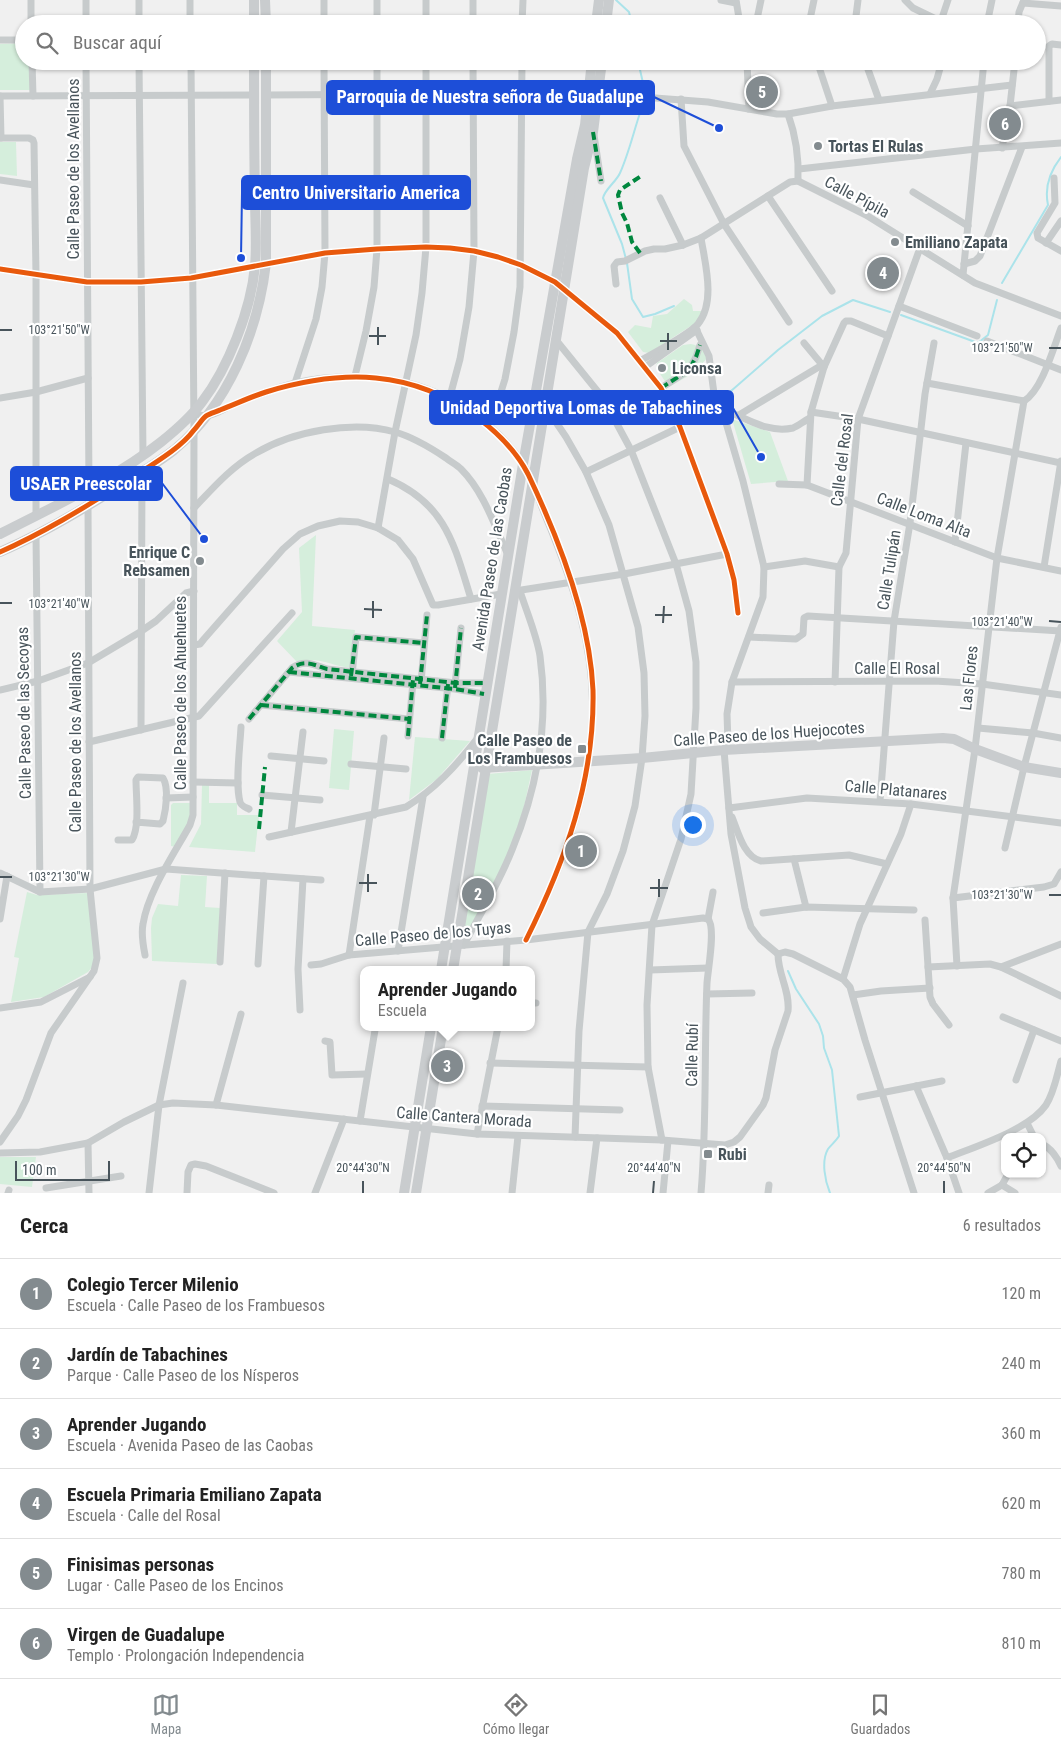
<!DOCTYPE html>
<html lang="es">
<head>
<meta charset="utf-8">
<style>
	:root { --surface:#fff; --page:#f6f6f6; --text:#222; --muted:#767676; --line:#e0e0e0; --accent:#838b8f }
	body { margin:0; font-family:"Roboto Condensed",sans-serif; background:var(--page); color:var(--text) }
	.controls { position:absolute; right:15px; bottom:15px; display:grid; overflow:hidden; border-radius:10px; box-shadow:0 1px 4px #0004 }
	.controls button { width:45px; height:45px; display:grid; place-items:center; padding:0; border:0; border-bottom:1px solid var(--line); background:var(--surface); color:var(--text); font:25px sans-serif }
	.scale { position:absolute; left:15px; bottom:12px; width:95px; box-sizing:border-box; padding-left:5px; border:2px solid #48545b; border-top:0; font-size:14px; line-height:18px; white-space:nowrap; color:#48545b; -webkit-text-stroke:4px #fff; paint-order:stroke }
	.you { position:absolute; left:692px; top:824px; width:18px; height:18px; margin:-12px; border:4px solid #fff; border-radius:50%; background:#1a73e8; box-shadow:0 0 0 8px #1a73e833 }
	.badge { display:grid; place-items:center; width:32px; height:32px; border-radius:50%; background:var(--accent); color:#fff; font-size:16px; font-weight:700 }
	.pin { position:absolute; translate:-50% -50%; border:2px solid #fff; box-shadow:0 1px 5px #0006 }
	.popup { position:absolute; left:360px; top:966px; width:175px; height:65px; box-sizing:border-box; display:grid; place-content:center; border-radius:10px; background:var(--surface); filter:drop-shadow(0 1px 4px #0005); font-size:16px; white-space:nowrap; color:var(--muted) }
	.popup b { font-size:19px; color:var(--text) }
	.popup::after { content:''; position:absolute; left:50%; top:100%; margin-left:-10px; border:10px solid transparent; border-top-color:var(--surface) }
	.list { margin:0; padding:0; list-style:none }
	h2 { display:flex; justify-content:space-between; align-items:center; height:65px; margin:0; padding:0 20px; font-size:21px }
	h2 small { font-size:16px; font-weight:400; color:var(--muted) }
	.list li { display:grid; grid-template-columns:32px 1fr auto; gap:15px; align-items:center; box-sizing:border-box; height:70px; padding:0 20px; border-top:1px solid var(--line) }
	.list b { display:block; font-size:19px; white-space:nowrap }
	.list p { margin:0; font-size:16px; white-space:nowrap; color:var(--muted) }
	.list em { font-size:16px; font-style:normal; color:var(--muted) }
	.icon { flex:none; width:28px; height:28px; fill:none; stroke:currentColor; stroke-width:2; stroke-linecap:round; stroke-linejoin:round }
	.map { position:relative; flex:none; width:1061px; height:1193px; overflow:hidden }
	.search { position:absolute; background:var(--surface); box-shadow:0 1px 4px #0004; left:15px; right:15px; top:15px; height:55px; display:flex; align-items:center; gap:12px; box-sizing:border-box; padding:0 18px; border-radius:28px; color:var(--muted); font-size:19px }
	.sheet { height:485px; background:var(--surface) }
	nav { display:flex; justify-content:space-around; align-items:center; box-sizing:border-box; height:70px; border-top:1px solid var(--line); background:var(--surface); font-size:14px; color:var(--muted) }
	nav a { display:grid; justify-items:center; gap:2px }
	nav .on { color:var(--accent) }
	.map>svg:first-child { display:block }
	.green { fill:#d5eedc }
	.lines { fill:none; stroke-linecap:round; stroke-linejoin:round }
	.stream { stroke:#abe3ea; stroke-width:2 }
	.street { stroke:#c7cbcc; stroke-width:7 }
	.secondary { stroke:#c9ccce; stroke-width:10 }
	.quiet { stroke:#00873e; stroke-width:4; stroke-dasharray:8 4; stroke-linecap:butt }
	.cycleway-casing { stroke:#fff; stroke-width:8 }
	.cycleway { stroke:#e8590c; stroke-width:5 }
	.ticks { fill:none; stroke:#48545b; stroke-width:2 }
	.poi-dot { fill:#838b8f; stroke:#fff; stroke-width:2 }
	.labels { text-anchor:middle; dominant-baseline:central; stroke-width:4.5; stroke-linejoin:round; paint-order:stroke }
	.poi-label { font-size:16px; font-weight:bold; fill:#48545b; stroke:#fff; text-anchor:start }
	.street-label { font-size:16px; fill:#48545b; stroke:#fff }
	.ticks-label { font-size:12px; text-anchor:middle; fill:#48545b; stroke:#fff; stroke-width:4.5; stroke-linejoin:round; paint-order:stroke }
	.leader { fill:none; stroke:#1d4ed8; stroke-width:2 }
	.callout-dot { fill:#1d4ed8; stroke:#fff; stroke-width:2 }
	.callout { fill:#1d4ed8; stroke:#1d4ed8; stroke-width:2 }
	.callout-label { font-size:18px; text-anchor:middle; font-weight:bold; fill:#fff }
</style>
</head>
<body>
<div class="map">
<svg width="1061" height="1193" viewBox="0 0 1061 1193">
	<rect width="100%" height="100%" fill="#f0f0f0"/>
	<g class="green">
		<path d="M24 43V61H30V90H0V44Z"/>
		<path d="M0 142H16L17 176 0 174Z"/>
		<path d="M684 299 692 305 693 311H702L697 322 649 353 643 352 628 332 635 325 651 328 653 316 667 314Z"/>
		<path d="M691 344C700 346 704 349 708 357L695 372 669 387 656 368 657 363 683 345Z"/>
		<path d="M732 419 770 432 788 481 751 484Z"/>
		<path d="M316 535 312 626 355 630 351 668C330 666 319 656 297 662L277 641 302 612 299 548Z"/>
		<path d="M334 729 354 731 349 790 329 788Z"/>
		<path d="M415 737 470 741 437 779 409 800Z"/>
		<path d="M532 770 524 807 510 851 466 938H460L488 774Z"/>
		<path d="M202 785H209V803H237V815H259L255 852 189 847 201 824Z"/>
		<path d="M173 803H190L192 815 176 847 171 846V805Z"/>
		<path d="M181 875 207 876 205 907 220 908 217 964 152 961 151 928 152 918 158 904 178 906Z"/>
		<path d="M27 892 37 895 88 893 96 953 93 966 88 972 44 997 11 1002 19 958 14 957Z"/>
		<path d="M0 1157H36L32 1187 0 1184Z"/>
	</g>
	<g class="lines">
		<g class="stream">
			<path d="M616 0 629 12 632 24"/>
			<path d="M638 61 643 83"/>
			<path d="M626 259 622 244 603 198C605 189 616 182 620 173 629 153 634 130 641 110"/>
			<path d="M627 263 632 299 643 317 655 314 674 306"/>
			<path d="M1002 283 1048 205C1044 186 1050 171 1061 157"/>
			<path d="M901 315 978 343 988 335 997 300"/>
			<path d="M723 398 778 350 822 316 853 300 890 312"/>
			<path d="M788 971 796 989 819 1024 823 1036 824 1048 832 1070 839 1136C836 1141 831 1145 828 1149 821 1161 825 1181 830 1193"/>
		</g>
		<g class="street">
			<path d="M31 0V24"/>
			<path d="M86 0V24"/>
			<path d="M139 0V24"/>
			<path d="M190 0V24"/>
			<path d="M324 0V24"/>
			<path d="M377 0V24"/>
			<path d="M473 0V24"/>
			<path d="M721 0 736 3"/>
			<path d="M736 0 740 24"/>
			<path d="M905 0 913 8 940 21"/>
			<path d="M1023 3 1061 6"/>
			<path d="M426 24V0"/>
			<path d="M522 24 523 0"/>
			<path d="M756 24 761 0"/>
			<path d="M809 24 814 0"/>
			<path d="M855 24 858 0"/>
			<path d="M940 24 948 0"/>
			<path d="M987 24 992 0"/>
			<path d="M1018 24 1019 12 1024 0"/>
			<path d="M0 40H24"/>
			<path d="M32 61 33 96"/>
			<path d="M86 61 89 487"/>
			<path d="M139 61 143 455"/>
			<path d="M747 61 749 109"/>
			<path d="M817 61 832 106"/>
			<path d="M865 61 879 100"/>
			<path d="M930 94 937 79 942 61"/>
			<path d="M266 95 589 93 708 102 777 114H788L832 106 1012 85"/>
			<path d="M0 96 254 95"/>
			<path d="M0 96 1 138"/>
			<path d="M681 99 684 146 724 224 789 322"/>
			<path d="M1049 101V46L1052 44 1061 45"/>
			<path d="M1010 106 1061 100"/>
			<path d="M788 114C796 136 799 158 798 181"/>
			<path d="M594 135 601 181"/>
			<path d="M0 138H29L33 140 34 143 36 275V515"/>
			<path d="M1002 148 1010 106 1015 61"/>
			<path d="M799 169 976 149 1061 143"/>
			<path d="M1054 178 1055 203 1037 233 1038 238 1061 251"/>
			<path d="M0 180 34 185"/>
			<path d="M913 192 968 226"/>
			<path d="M768 196 832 291"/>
			<path d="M660 198 683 245"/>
			<path d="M1046 243 1061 221"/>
			<path d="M964 264 975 261 980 256 1022 147"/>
			<path d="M0 269 87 282H141L191 278 325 253 377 249 426 247 450 248 474 251 498 257 521 265 555 282 617 333 661 388 680 427 727 554 734 580 738 613"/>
			<path d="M963 275 984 61"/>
			<path d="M616 284 614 266 617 262 625 261 645 251 654 249H665L683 245 701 238 790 182 798 181 866 215 975 283 1061 316"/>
			<path d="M899 306 977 336"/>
			<path d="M694 328 697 331 709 356 715 401 722 409 743 481 764 567 763 597 732 682 727 714 728 743"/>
			<path d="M556 340 603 398 631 450 676 564 689 611 696 662V708L691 794 681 839 652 925 647 1005 648 1067 662 1140"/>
			<path d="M987 341 1061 370"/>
			<path d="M804 343 824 367"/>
			<path d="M640 361C654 353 690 334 698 324 716 302 705 263 701 238"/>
			<path d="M645 367 697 330"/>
			<path d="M355 376 366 331 374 287 377 249V61"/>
			<path d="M295 383 316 319 322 287 325 253 324 61"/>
			<path d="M927 383 1024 401"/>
			<path d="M661 388 689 370 696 357 700 345"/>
			<path d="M0 398 36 392 88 378"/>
			<path d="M449 400 460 359 469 307 474 251 473 61"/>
			<path d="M1024 401C1042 390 1053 349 1061 328"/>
			<path d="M545 406 566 437 586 472 609 525 638 627 644 673 645 716 642 758 635 806 623 851 607 894 588 932 579 1031 575 1137"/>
			<path d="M722 409C745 417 767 434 793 428 798 426 804 421 810 418"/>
			<path d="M811 412 858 419 1061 463"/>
			<path d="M193 413C197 414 202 416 206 416 216 415 228 406 238 403 256 395 276 388 295 383 331 375 367 375 403 382 449 392 497 424 523 464 533 479 538 498 545 515 573 582 597 652 592 725 588 801 560 873 526 940"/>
			<path d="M739 415 822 365"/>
			<path d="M490 427 505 379 514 332 520 287 522 61"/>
			<path d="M586 472 680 427"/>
			<path d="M388 479C446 504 454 544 471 599"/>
			<path d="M779 484 807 485 997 558 1061 571"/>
			<path d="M807 485 811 412 824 367 844 323 846 321H851L888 336"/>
			<path d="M194 508C213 488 231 467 256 453 293 431 353 420 395 432 413 437 431 448 446 458 451 462 457 465 461 469 484 492 495 527 508 555"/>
			<path d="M378 528 395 432 416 335 422 293 426 247V61"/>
			<path d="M36 535 40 892"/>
			<path d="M955 542 966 443"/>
			<path d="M764 567 805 561 839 567"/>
			<path d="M1044 567 1061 461"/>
			<path d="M515 591 624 574 727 554"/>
			<path d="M749 637 796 639 803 634 804 618 808 616 1061 631"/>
			<path d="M194 645 200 644 204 639 283 549 300 534 318 526 340 521 358 522 378 528 398 540 413 559 433 605H438L501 594"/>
			<path d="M289 672 455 689 484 694"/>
			<path d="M352 675 356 637 424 643"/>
			<path d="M421 682 427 615"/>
			<path d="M732 682 935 681 982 684 1061 695"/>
			<path d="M835 682 839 567 846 553 858 419 920 248"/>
			<path d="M455 685 461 628"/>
			<path d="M0 690 38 681 88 663 140 632 156 621 186 593 194 591"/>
			<path d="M261 705 409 719"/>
			<path d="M249 719 292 668C305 659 314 665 327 669L456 683H486"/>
			<path d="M241 727C240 747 235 784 240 802 241 806 245 807 249 809"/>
			<path d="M978 728 1033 733 1061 738"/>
			<path d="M141 730 142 471"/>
			<path d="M408 736 413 682"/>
			<path d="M442 738 448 685"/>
			<path d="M89 742 199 716 292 613"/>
			<path d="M724 750 731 834 745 908 751 927 760 939 778 954"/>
			<path d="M271 756 324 761"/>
			<path d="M351 764 406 769"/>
			<path d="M193 782 238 783"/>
			<path d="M262 795 320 800"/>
			<path d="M166 798 193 797"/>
			<path d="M880 801 894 621 910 523 925 394 934 343"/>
			<path d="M729 808 807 798 911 804 1061 823"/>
			<path d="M374 815 384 738"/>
			<path d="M732 817C738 832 744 857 761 861L849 855 887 864"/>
			<path d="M291 832 303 732"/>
			<path d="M269 837 406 807C435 789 456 766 477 739"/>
			<path d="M118 840H132C140 827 136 796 136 780L138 777 163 778C169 788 166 809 163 821L160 824 136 822"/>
			<path d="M1005 848 1024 767 1061 627"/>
			<path d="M794 859 806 907"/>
			<path d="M0 873 40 892 90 889 166 869 321 880"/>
			<path d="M953 898 1044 887 1054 884 1061 872"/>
			<path d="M763 913 806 907 914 910"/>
			<path d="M0 919 7 876"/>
			<path d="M708 919 713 892"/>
			<path d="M925 920 930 997 933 1004 949 1025"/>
			<path d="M464 945C480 914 499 883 512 850 537 789 549 722 540 656 537 636 526 610 520 591"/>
			<path d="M398 951 423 797"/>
			<path d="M778 954 785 952 793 954 843 979 850 987 865 1040 914 1193"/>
			<path d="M145 955C143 945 141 934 143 924 148 892 174 854 190 825L193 815 194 431 191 61"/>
			<path d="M349 955 370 816"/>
			<path d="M220 962 225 873"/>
			<path d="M258 964 264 876"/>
			<path d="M311 965 321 964 349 955 526 940 703 918 708 919"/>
			<path d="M957 966 953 898 975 749 997 558 1024 401"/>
			<path d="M928 967 990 964 1001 967 1061 996"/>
			<path d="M1001 967 1061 944"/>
			<path d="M506 970 507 941"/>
			<path d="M650 970 708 968"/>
			<path d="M843 979 860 924 901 834 911 804"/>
			<path d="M707 994 752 993"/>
			<path d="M853 995 881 991 930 988"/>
			<path d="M531 1003H536"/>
			<path d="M0 1008 41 1002 90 977"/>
			<path d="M300 1010 298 969 303 879"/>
			<path d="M1003 1017 1061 1041"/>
			<path d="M325 1041 330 1042 332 1075 367 1074"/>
			<path d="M490 1063 648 1067"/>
			<path d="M1016 1080 1034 1030"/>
			<path d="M916 1086 947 1158 959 1193"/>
			<path d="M860 1097 942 1081"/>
			<path d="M216 1105 241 1014"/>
			<path d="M482 1106 620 1110"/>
			<path d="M360 1121 375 1030"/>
			<path d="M1027 1123 1034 1137"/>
			<path d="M477 1134 498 1027"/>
			<path d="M0 1142 18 1116 26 1100 51 1033 94 971 97 958 90 889 88 506"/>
			<path d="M88 1143 89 1193"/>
			<path d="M1042 1144C1052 1149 1057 1157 1061 1166"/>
			<path d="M0 1153 40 1152 88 1143 124 1122 159 1105 173 1103 216 1105 477 1134 662 1140 725 1145 734 1142 740 1137 763 1105 766 1098 775 1050 788 1011C790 990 778 975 778 954"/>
			<path d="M947 1158C974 1147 1029 1130 1046 1105 1054 1093 1057 1075 1061 1061"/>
			<path d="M1002 1185 1015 1193"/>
			<path d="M1002 1185 1008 1174"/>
			<path d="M46 1188 121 1176"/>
			<path d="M8 1193 9 1190"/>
			<path d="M149 1193 159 1105 183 983"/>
			<path d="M187 1193 188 1172 191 1165 195 1164 206 1166 274 1193"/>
			<path d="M315 1193 344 1119"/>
			<path d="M512 1193 518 1136"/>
			<path d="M590 1193 597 1138"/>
			<path d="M663 1193 668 1141"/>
			<path d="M701 1193C707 1123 704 1053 707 983 708 969 716 927 708 919"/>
			<path d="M768 1193 769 1185"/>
			<path d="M988 1193 1002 1185"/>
		</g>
		<g class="secondary">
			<path d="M254 0V24"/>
			<path d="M265 0 266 24"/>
			<path d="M596 24 599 0"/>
			<path d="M606 24 609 0"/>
			<path d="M0 534C54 506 113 480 161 442 176 430 190 418 202 402 228 368 251 310 255 266 257 244 255 220 255 198 254 152 254 107 254 61"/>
			<path d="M0 552C39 535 77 513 113 490 133 477 155 465 174 450 228 405 258 332 266 263V61"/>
			<path d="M482 768 642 758 724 750 943 738 954 739 975 749 1024 767 1061 773"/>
			<path d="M441 970 523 464 577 159 585 125 592 61"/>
			<path d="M453 970 584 168 593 132 602 61"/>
			<path d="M404 1193 431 1027"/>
			<path d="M416 1193 443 1027"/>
		</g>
		<g class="quiet">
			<path d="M593 132 601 181"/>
			<path d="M640 253 632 242 627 223 622 213 618 195 620 190 641 176"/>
			<path d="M661 388 689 370 696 357 700 345"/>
			<path d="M289 672 455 689 484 694"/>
			<path d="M351 676 356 637 424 643"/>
			<path d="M420 684 427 615"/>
			<path d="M455 688 461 628"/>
			<path d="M261 705 409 719"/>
			<path d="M249 719 292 668C305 659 314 665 327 669L456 683H486"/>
			<path d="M408 736 413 679"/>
			<path d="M442 738 448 684"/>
			<path d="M259 829 265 767"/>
		</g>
		<g class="cycleway-casing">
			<g id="cycleway">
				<path d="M0 269 87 282H141L191 278 325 253 377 249 426 247 450 248 474 251 498 257 521 265 555 282 617 333 661 388 680 427 727 554 734 580 738 613"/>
				<path d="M0 552C43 533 82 509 122 484 139 473 156 463 172 451 180 445 188 438 194 430 198 426 202 419 206 416 210 413 216 412 220 410 236 404 250 397 266 392 342 369 412 369 478 418 498 433 516 451 528 474 558 537 590 620 593 690 595 779 565 862 526 940"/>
			</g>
		</g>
		<use href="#cycleway" class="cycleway"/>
	</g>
	<path class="ticks" d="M0 330H12M369 336H386M660 341H677M378 345V327M1049 348H1061M668 350V333M0 603H12M364 609 382 610M655 615H672M373 618V601M1049 621 1061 622M663 623 664 606M0 877H12M359 883H377M650 888H668M368 892V874M1049 895H1061M659 897V879M363 1193V1181M653 1193 654 1181M944 1193V1181"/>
	<g class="poi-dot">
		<circle cx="818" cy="146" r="5"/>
		<circle cx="895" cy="242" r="5"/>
		<circle cx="662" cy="368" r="5"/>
		<circle cx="200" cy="561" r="5"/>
		<rect x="577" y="744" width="10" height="10" rx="2.5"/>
		<rect x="703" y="1149" width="10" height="10" rx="2.5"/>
	</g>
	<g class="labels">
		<g class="poi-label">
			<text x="828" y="146">Tortas El Rulas</text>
			<text x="905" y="242">Emiliano Zapata</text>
			<text x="672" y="368">Liconsa</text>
			<text x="190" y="552" text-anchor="end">Enrique C<tspan x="190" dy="18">Rebsamen</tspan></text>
			<text x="572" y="740" text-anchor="end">Calle Paseo de<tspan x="572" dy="18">Los Frambuesos</tspan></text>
			<text x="718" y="1154">Rubi</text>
		</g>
		<g class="street-label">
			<text transform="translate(73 169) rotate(-90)">Calle Paseo de los Avellanos</text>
			<text transform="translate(857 197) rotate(28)">Calle Pípila</text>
			<text transform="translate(842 460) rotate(-83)">Calle del Rosal</text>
			<text transform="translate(924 515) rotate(21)">Calle Loma Alta</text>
			<text transform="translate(492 559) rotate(-81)">Avenida Paseo de las Caobas</text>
			<text transform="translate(889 570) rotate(-81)">Calle Tulipán</text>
			<text x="897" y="668">Calle El Rosal</text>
			<text transform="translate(969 678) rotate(-84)">Las Flores</text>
			<text transform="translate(180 693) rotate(-90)">Calle Paseo de los Ahuehuetes</text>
			<text transform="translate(24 713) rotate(-91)">Calle Paseo de las Secoyas</text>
			<text transform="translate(769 734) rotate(-4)">Calle Paseo de los Huejocotes</text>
			<text transform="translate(75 742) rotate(-90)">Calle Paseo de los Avellanos</text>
			<text transform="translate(896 790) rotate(5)">Calle Platanares</text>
			<text transform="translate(433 934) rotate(-5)">Calle Paseo de los Tuyas</text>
			<text transform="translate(692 1055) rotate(-89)">Calle Rubí</text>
			<text transform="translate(464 1117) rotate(4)">Calle Cantera Morada</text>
		</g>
	</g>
	<g class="ticks-label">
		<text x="59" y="334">103°21'50"W</text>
		<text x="1002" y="352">103°21'50"W</text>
		<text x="59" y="608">103°21'40"W</text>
		<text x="1002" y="626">103°21'40"W</text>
		<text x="59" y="881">103°21'30"W</text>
		<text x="1002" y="899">103°21'30"W</text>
		<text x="363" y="1172">20°44'30"N</text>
		<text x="654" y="1172">20°44'40"N</text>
		<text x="944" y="1172">20°44'50"N</text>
	</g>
	<path class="leader" d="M719 128L654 97M241 258L242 193M761 457L733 408M204 539L162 483"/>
	<g class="callout-dot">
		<circle cx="719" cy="128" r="5"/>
		<circle cx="241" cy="258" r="5"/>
		<circle cx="761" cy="457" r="5"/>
		<circle cx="204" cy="539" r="5"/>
	</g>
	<g class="callout">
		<rect x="327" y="81" width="327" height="33" rx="5"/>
		<rect x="242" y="176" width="228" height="33" rx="5"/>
		<rect x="430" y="391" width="303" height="33" rx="5"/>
		<rect x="11" y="467" width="151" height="33" rx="5"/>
	</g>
	<g class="callout-label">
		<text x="490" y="103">Parroquia de Nuestra señora de Guadalupe</text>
		<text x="356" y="199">Centro Universitario America</text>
		<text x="581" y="414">Unidad Deportiva Lomas de Tabachines</text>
		<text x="86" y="490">USAER Preescolar</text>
	</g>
</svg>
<div class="controls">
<button><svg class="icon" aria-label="locate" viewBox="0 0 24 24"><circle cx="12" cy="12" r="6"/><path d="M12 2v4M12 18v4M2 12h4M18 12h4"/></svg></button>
</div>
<div class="scale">100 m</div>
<div class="you"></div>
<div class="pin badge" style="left:581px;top:851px">1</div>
<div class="pin badge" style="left:478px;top:894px">2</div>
<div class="pin badge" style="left:447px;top:1066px">3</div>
<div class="popup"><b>Aprender Jugando</b>Escuela</div>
<div class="pin badge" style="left:883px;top:273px">4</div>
<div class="pin badge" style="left:762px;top:92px">5</div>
<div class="pin badge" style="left:1005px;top:124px">6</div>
<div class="search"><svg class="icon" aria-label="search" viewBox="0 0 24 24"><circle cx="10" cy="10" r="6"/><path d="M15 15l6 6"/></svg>Buscar aquí</div>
</div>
<section class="sheet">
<h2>Cerca<small>6 resultados</small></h2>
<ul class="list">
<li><span class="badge">1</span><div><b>Colegio Tercer Milenio</b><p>Escuela · Calle Paseo de los Frambuesos</p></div><em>120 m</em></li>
<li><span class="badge">2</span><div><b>Jardín de Tabachines</b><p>Parque · Calle Paseo de los Nísperos</p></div><em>240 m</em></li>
<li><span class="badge">3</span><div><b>Aprender Jugando</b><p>Escuela · Avenida Paseo de las Caobas</p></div><em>360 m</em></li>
<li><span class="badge">4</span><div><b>Escuela Primaria Emiliano Zapata</b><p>Escuela · Calle del Rosal</p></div><em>620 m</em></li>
<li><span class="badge">5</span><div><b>Finisimas personas</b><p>Lugar · Calle Paseo de los Encinos</p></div><em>780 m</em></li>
<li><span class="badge">6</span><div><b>Virgen de Guadalupe</b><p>Templo · Prolongación Independencia</p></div><em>810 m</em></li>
</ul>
</section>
<nav>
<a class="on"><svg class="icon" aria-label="map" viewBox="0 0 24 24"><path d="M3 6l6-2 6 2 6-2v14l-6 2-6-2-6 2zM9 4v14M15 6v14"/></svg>Mapa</a>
<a><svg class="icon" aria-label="directions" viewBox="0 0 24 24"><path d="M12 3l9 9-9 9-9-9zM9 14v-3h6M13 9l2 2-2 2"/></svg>Cómo llegar</a>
<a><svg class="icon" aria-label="saved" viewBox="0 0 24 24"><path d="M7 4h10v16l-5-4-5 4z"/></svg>Guardados</a>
</nav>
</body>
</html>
